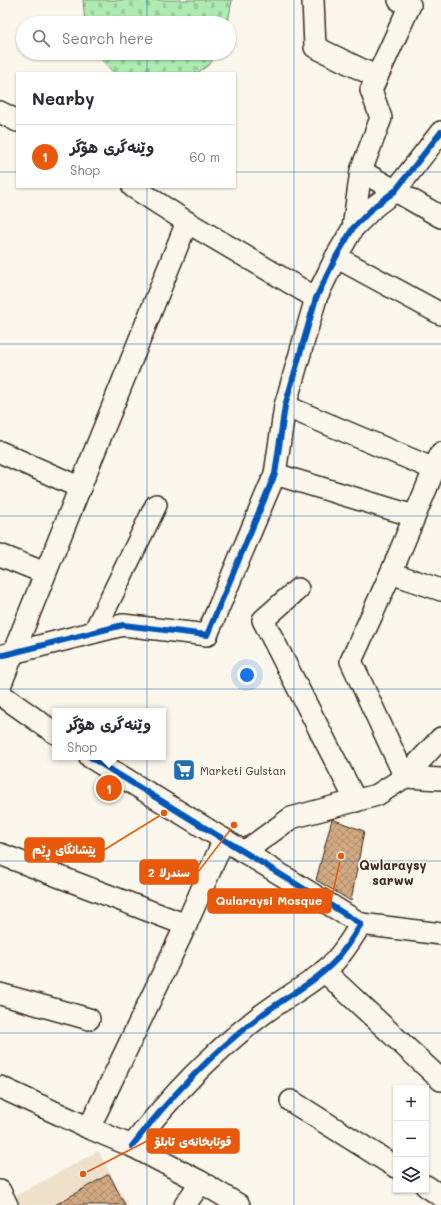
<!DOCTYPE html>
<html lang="en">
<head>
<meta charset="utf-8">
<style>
	:root { --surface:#fff; --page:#f2f2f3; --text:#2b2b33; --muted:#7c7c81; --line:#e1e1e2; --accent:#ea580c }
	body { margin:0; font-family:Mali,"Playpen Sans Arabic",sans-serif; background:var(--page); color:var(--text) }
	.controls { position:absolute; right:12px; bottom:12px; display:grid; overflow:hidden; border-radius:0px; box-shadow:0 1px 3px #0004 }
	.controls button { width:36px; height:36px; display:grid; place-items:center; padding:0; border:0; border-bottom:1px solid var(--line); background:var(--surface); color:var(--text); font:20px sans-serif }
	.you { position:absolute; left:247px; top:675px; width:14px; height:14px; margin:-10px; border:3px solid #fff; border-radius:50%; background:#1a73e8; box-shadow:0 0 0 6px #1a73e833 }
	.badge { display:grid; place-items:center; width:26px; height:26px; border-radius:50%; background:var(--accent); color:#fff; font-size:13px; font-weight:700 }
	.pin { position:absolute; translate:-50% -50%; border:2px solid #fff; box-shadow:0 1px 4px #0006 }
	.popup { position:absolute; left:52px; top:708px; width:114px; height:52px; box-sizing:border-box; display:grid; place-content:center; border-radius:0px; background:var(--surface); filter:drop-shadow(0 1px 3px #0005); font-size:13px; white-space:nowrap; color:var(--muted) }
	.popup b { font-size:15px; color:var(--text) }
	.popup::after { content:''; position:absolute; left:50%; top:100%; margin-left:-8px; border:8px solid transparent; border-top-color:var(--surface) }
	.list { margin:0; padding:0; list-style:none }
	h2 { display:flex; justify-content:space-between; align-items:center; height:52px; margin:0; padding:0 16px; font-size:17px }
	h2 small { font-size:13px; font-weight:400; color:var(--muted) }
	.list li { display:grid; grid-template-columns:26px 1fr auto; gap:12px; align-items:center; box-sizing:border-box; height:64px; padding:0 16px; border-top:1px solid var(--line) }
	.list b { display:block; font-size:15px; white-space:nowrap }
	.list p { margin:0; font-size:13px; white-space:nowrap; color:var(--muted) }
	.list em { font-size:13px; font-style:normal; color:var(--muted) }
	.icon { flex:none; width:22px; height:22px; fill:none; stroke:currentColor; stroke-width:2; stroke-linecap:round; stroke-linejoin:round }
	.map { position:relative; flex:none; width:441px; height:1205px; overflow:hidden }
	.search { position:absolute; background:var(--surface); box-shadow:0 1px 3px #0004; left:16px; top:16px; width:220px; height:44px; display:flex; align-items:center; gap:10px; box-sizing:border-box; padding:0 14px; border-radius:22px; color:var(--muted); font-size:15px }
	.panel { position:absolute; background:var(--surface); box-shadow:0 1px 3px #0004; left:16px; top:72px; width:220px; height:116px; border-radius:0px }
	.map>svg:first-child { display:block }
	.built { fill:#efe0cc }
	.cemetery { fill:url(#cemetery-stones); stroke:#748a68 }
	.building { fill:url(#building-cross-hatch); stroke:#3b2a1e }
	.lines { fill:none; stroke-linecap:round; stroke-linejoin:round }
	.minor-casing { stroke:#3b2a1e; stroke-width:24 }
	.minor { stroke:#fbf7ec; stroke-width:21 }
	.cycleway-casing { stroke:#fbf7ec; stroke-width:8 }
	.cycleway { stroke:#0057b8; stroke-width:6 }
	.grid { fill:none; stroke:#1f6fb2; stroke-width:1; stroke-opacity:0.55 }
	.labels { text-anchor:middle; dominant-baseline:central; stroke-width:3.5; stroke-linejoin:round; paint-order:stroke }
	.poi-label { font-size:11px; fill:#3b2a1e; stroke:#fbf7ec; text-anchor:start }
	.quarter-label { font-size:13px; font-weight:bold; fill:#3b2a1e; stroke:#fbf7ec }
	.leader { fill:none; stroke:#e8590c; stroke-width:1.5 }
	.callout-dot { fill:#e8590c; stroke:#fbf7ec; stroke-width:1.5 }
	.callout { fill:#e8590c; stroke:#e8590c; stroke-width:1.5 }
	.callout-label { font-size:12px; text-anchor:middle; font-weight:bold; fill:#fff }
</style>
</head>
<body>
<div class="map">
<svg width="441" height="1205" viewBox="0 0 441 1205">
	<defs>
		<pattern id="cemetery-stones" width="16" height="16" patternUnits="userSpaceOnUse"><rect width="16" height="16" fill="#adebb2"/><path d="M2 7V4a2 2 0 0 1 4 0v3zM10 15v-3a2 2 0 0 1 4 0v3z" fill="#96ca99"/></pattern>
		<pattern id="building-cross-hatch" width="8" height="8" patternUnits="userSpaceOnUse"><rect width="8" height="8" fill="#d2aa83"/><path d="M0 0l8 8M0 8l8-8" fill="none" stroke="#ac8b6b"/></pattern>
	</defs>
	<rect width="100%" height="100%" fill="#fbf7ec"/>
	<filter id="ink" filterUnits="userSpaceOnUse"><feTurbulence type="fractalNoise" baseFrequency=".025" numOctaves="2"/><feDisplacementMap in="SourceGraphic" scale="8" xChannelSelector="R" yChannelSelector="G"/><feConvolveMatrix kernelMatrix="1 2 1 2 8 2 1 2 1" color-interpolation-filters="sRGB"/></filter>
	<g filter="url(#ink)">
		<path class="built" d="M98 1151 128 1205H16L12 1198Z"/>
		<g class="cemetery">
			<path d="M83 0H232L228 23H85Z"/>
			<path d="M95 53H216L210 64 197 73H114Z"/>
		</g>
		<g class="building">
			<path d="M332 819 364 831 351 901 316 880Z"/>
			<path d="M109 1174 125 1205H55Z"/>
		</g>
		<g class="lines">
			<g class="minor-casing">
				<g id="minor">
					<path d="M313 0 315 47 377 77 371 90 381 118 361 171 353 228"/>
					<path d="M377 77 410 5 399 0"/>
					<path d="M0 112 17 121"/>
					<path d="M361 171 441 217"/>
					<path d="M133 187 187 222 316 298"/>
					<path d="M336 257 441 314"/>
					<path d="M285 406 434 469"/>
					<path d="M0 452 81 488"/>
					<path d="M441 453 391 573 351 661 405 777 441 779"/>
					<path d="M275 474 414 516"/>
					<path d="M0 555 45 573"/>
					<path d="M391 573 441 590"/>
					<path d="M298 589 263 620 356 801"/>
					<path d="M94 632 156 505"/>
					<path d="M0 656 123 625 207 635 275 474 285 406 316 298 336 257 353 228 375 206 395 191 441 132"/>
					<path d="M0 686 187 222"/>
					<path d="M0 694 55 733"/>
					<path d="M90 757 361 924C353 937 345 950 335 961 313 984 283 998 259 1017 211 1054 169 1098 132 1146"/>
					<path d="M244 852 291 818 377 795 405 777 441 738"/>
					<path d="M0 854 186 925"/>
					<path d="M361 924 441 934"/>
					<path d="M324 971 441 1080"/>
					<path d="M0 994 89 1019"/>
					<path d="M0 1087 89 1128 132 1146 201 1182 239 1205"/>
					<path d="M291 1101 396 1167"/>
					<path d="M89 1128 186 925 224 839"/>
					<path d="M426 1186 441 1196"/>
					<path d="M0 1191 7 1205"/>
					<path d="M185 1205 201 1182"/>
				</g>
			</g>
			<use href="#minor" class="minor"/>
			<g class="cycleway-casing">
				<g id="cycleway">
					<path d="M0 656 123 625 207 635 275 474 285 406 316 298 336 257 353 228 375 206 395 191 441 132"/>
					<path d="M90 757 361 924C353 937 345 950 335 961 313 984 283 998 259 1017 211 1054 169 1098 132 1146"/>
				</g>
			</g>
			<use href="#cycleway" class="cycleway"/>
		</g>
	</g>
	<path class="grid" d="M147 0V23M294 0V1205M147 53V73M0 172H17M235 172H441M147 187V1205M0 344H441M0 516H441M0 689H441M0 861H441M0 1033H441"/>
	<defs>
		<g id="supermarket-square" transform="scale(1.15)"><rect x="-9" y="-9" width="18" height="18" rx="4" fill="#1f6fb2" stroke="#fbf7ec"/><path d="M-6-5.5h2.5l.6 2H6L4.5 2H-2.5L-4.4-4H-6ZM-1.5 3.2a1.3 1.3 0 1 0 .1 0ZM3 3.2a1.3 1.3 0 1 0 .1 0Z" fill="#fff"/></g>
	</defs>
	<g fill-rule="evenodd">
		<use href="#supermarket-square" x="184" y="770"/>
	</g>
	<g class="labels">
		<g class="poi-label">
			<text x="200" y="770">Marketi Gulstan</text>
		</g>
		<g class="quarter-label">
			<text x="393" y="864">Qwlaraysy<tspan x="393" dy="15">sarww</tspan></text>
		</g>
	</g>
	<path class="leader" d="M164 813L104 850M234 825L198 872M341 856L331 901M83 1174L147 1141"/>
	<g class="callout-dot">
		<circle cx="164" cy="813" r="4"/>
		<circle cx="234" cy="825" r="4"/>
		<circle cx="341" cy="856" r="4"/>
		<circle cx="83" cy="1174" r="4"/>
	</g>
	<g class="callout">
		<rect x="25" y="838" width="79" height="24" rx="4"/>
		<rect x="140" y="860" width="58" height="24" rx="4"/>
		<rect x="208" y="889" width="123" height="24" rx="4"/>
		<rect x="147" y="1129" width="92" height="24" rx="4"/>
	</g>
	<g class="callout-label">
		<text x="64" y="854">پێشانگای ڕێم</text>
		<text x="169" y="877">سندرلا 2</text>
		<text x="269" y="905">Qularaysi Mosque</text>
		<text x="193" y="1146">قوتابخانەی تابلۆ</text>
	</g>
</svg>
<div class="controls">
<button>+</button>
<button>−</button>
<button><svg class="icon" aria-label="layers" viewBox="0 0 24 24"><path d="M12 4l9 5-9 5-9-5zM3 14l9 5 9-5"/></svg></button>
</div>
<div class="you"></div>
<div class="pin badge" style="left:109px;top:788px">1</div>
<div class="popup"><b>وێنەگری هۆگر</b>Shop</div>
<div class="search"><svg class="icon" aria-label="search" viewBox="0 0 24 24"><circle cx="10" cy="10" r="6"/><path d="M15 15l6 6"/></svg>Search here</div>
<section class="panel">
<h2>Nearby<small></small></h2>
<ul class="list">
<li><span class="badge">1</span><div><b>وێنەگری هۆگر</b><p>Shop</p></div><em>60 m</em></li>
</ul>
</section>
</div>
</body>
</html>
